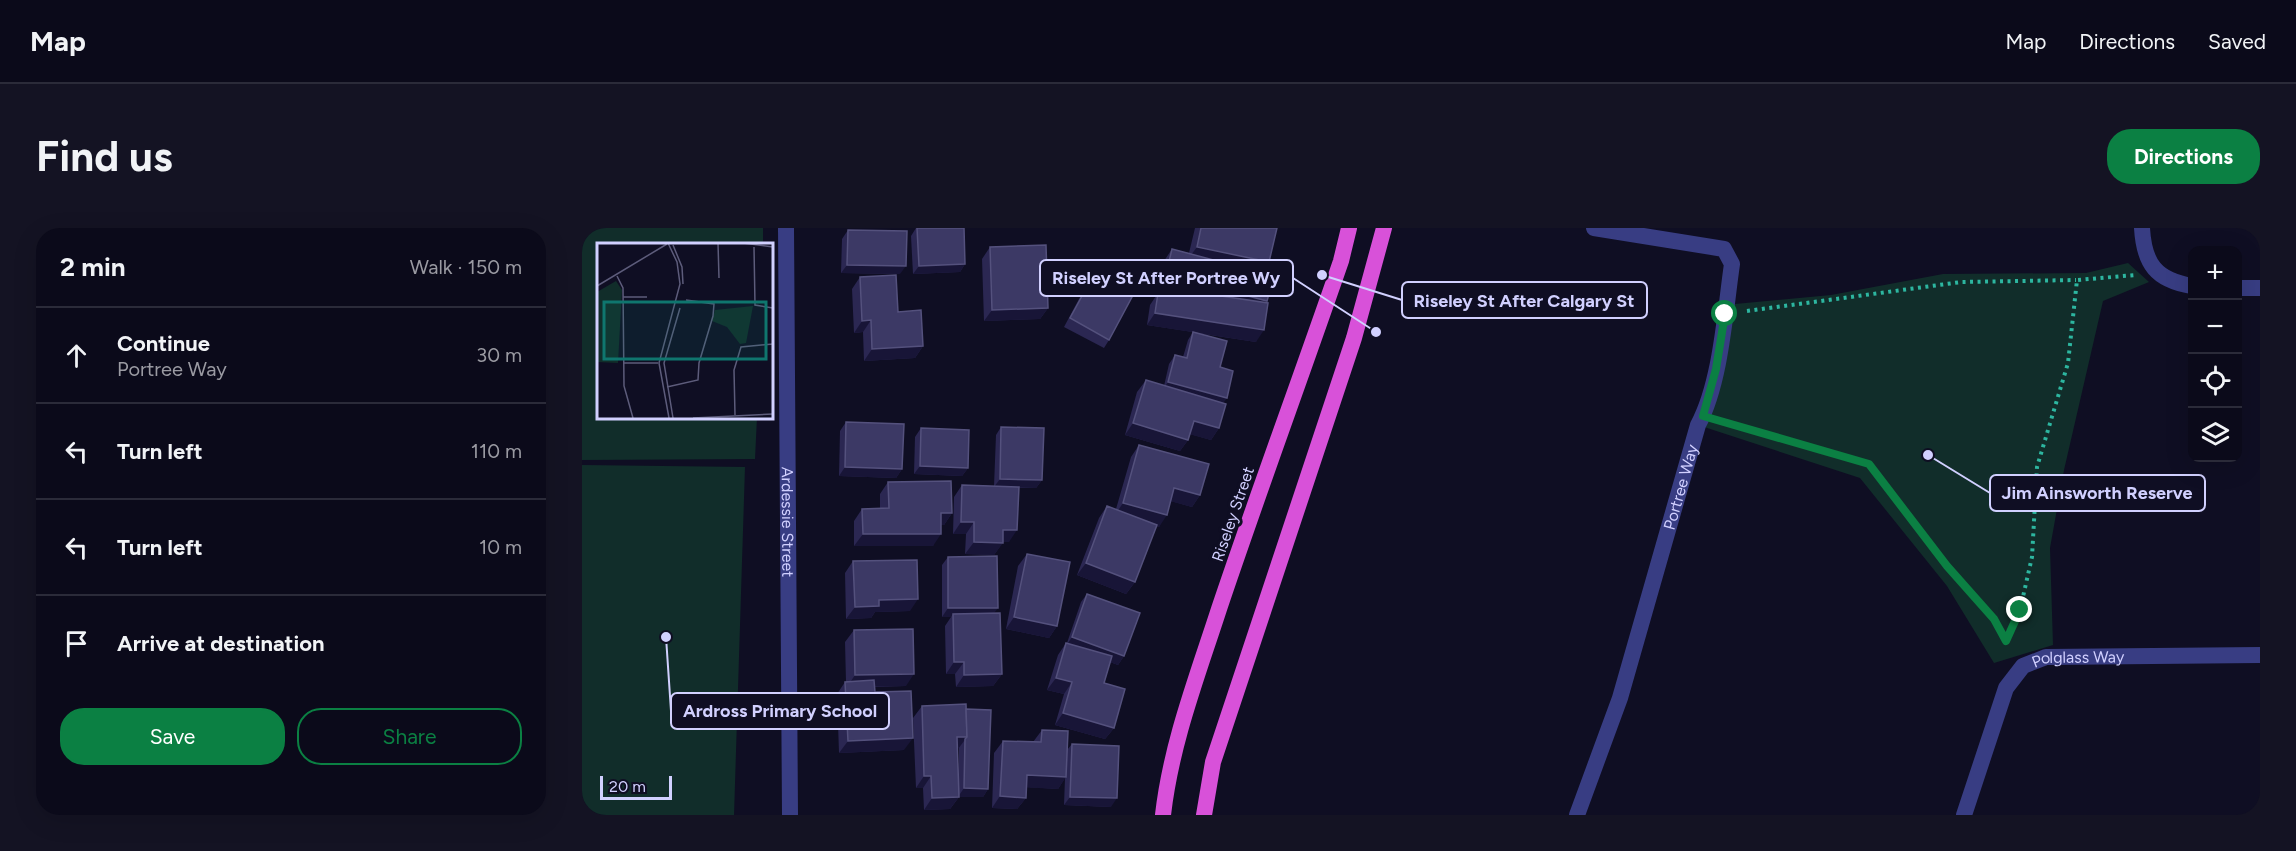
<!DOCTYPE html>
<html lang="en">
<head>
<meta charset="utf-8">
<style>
	:root { --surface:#0b0a1a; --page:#141323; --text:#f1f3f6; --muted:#9a9aa2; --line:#2b2b39; --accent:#0b8043 }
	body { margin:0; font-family:Figtree,sans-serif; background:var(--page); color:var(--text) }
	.controls { position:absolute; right:18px; top:18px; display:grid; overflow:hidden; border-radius:12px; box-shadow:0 6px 24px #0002 }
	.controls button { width:54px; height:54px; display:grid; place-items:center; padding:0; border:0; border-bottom:2px solid var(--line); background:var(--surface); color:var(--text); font:30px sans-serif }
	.scale { position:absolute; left:18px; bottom:15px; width:72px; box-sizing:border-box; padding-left:6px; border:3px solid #d1d0ff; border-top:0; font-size:16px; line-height:21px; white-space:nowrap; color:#d1d0ff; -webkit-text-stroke:4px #0f0e23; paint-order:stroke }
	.stop { position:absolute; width:18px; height:18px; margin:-14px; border:4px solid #0b8043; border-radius:50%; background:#fff }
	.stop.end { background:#0b8043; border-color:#fff; box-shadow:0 2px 6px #0008 }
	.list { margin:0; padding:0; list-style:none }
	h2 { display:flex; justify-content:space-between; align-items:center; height:78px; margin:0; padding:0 24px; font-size:26px }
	h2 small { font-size:20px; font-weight:400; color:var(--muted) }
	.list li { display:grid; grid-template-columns:39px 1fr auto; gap:18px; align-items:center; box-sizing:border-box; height:96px; padding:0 24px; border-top:2px solid var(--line) }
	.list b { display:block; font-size:22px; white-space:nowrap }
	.list p { margin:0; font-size:20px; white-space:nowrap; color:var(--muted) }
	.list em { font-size:20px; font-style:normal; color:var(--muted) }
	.actions { display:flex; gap:12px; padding:18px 24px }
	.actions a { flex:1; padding:14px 0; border:2px solid var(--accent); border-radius:24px; text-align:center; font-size:21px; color:var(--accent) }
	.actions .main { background:var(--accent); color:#fff }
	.icon { flex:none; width:33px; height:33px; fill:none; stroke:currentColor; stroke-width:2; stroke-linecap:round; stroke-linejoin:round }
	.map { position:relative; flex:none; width:1678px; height:587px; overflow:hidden; border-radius:24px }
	header { display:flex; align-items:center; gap:36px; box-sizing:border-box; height:84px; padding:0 30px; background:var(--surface); border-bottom:2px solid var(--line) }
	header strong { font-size:28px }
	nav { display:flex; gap:33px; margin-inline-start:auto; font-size:21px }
	.intro { display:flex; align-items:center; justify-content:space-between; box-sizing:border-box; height:144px; padding:0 36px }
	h1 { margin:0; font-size:42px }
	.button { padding:15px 27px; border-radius:24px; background:var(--accent); color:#fff; font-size:21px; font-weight:700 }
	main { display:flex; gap:36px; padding:0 36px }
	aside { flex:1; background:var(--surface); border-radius:24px; box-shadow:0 6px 24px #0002 }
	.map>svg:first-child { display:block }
	.green { fill:#112d2a }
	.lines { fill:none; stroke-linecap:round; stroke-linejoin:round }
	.path { stroke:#2db6a0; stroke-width:4; stroke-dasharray:3 4.5; stroke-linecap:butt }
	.minor { stroke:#383d83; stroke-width:16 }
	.trunk { stroke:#d851d9; stroke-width:16 }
	.wall { fill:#2b2752; fill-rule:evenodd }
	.shaded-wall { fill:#181537 }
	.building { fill:#3c3965; stroke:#54517d; stroke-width:1.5 }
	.route { stroke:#0b8043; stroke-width:8 }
	.labels { text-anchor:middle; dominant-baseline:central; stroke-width:6; stroke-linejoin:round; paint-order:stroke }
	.street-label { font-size:16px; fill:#d1d0ff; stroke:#0f0e23 }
	.inset-road { fill:none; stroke:#5d5c7b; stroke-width:1.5 }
	.view { fill:#0f766e; fill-opacity:0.15; stroke:#0f766e; stroke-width:3 }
	.inset-edge { fill:none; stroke:#d1d0ff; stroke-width:3 }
	.leader { fill:none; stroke:#d1d0ff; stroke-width:2 }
	.callout-dot { fill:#d1d0ff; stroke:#0f0e23; stroke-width:2 }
	.callout { fill:#0f0e23; stroke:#d1d0ff; stroke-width:2 }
	.callout-label { font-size:18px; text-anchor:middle; font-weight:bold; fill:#d1d0ff }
</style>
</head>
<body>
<header>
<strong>Map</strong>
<nav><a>Map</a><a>Directions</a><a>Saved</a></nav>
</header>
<div class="intro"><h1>Find us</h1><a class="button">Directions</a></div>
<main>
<aside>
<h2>2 min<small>Walk · 150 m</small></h2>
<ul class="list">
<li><svg class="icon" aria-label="ahead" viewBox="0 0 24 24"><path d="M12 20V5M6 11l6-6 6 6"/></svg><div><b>Continue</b><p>Portree Way</p></div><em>30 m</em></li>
<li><svg class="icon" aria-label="left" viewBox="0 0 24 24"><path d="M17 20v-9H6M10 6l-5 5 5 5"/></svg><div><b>Turn left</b></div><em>110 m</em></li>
<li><svg class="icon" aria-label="left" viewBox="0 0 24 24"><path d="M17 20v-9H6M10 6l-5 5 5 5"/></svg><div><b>Turn left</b></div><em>10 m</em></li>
<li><svg class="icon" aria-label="arrive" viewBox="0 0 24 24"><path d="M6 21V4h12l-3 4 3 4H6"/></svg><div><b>Arrive at destination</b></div></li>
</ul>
<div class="actions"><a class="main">Save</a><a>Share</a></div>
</aside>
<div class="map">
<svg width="1678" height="587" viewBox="0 0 1678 587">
	<rect width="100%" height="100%" fill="#0f0e23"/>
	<g class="green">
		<path d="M0 0H181V16H16V189H175L173 231 0 232Z"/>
		<path d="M1546 35 1567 54 1521 73 1482 242 1468 320 1471 417 1412 435 1365 358 1278 250 1116 197 1153 76 1249 67 1361 46 1504 45Z"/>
		<path d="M0 237 163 239 152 587H0Z"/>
	</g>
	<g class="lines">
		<g class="path">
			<path d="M1165 83 1379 54 1494 52"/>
			<path d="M1139 193 1287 236 1365 338 1412 391 1424 413 1438 382 1450 329 1455 239 1486 135 1495 52 1554 47"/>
		</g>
		<g class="minor">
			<path id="s1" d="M204 0 208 587"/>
			<path d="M1560 0C1562 36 1574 52 1610 58"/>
			<path d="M1656 60H1678"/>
			<path id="s2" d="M995 587 1038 470 1116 197C1139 154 1143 84 1150 36L1142 21 1012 0"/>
			<path id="s3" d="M1382 587 1424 460 1441 438 1464 429 1678 427"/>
		</g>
		<g class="trunk">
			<path d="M581 587C589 516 615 449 637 381 676 265 719 149 759 33L767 0"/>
			<path d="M622 587 631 534 772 110 802 0"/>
		</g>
	</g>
	<g class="wall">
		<path d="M334 0H382L383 36 378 44 331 46 329 8Z"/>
		<path d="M613 0H695L687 34 680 45 685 73 684 75 674 114 615 105 638 139 641 175 637 200 629 212 608 206 606 212 598 223 543 207 555 164 564 152 582 158 587 136 593 127 601 129 606 112 611 104 565 97 568 77 576 65 595 67 597 63 575 58 582 33 590 21 607 25Z"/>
		<path d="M266 2 318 46 259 45 260 11Z"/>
		<path d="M408 19 466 80 458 91 402 93 400 31Z"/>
		<path d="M511 48 527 112 522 120 482 99 505 56Z"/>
		<path d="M278 49 316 84 341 118 333 130 282 133 281 104 272 105 270 61Z"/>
		<path d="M264 194 320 241 314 250 257 248 258 203Z"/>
		<path d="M419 199 460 252 454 260H437L427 314H421L412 327 383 326 384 306H371L372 269 380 257 412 258 414 207Z"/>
		<path d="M339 200 386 240 380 248 332 246 333 209Z"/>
		<path d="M557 217 618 267 610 279 589 273 577 299 574 298 553 354 544 366 495 347 517 290 525 278 534 281 549 229Z"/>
		<path d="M306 254 370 285 362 297H359L351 318H272V293L280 281 298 280V266Z"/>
		<path d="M445 326 475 398 467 410 424 401 436 338Z"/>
		<path d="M366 329 412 385 420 446 411 458 374 459 373 446H364L363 398 369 389H360V337Z"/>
		<path d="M271 333 328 383 293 384 289 390 264 391 263 345Z"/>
		<path d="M505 366 542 428 536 437 528 434 522 455 532 500 523 511 473 497 482 466 465 462 476 427 484 415H485L499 374Z"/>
		<path d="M272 402 324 458 293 459V464L322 522 257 525 255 466 263 454H264L263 414Z"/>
		<path d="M340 478 384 481 406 561 401 569H377L368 581 342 582 341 560H334L331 490ZM377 519V532L376 555 375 521Z"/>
		<path d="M460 502 485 522 490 516 529 579 482 577 483 550 476 561 444 559V570L435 581 410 580 412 525 421 513 451 514Z"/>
	</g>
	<g class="shaded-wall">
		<path d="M615 19 687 34 679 46 606 31Z"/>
		<path d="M383 36 378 44 331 46 337 38Z"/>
		<path d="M265 37 324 38 318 46 259 45Z"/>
		<path d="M584 46 685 73 677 85 598 62 597 63 575 58Z"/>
		<path d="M466 80 458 91 402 93 410 82Z"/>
		<path d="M573 85 682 102 674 114 565 97Z"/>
		<path d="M289 92 281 104 272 105 280 93Z"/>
		<path d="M341 118 333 130 282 133 290 121Z"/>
		<path d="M586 154 645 170 639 178 580 163Z"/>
		<path d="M612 193 637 200 629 212 603 205Z"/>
		<path d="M551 195 606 212 598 223 543 207Z"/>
		<path d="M338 238 386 240 380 248 332 246Z"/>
		<path d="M263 239 320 241 314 250 257 248Z"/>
		<path d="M418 251 460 252 454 260 412 259Z"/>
		<path d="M592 260 618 267 610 279 584 272Z"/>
		<path d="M541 275 585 287 577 299 533 287Z"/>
		<path d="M359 285H370L362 297H351Z"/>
		<path d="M379 294H392L384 306H371Z"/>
		<path d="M421 302H435L427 314H412Z"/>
		<path d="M281 306H359L351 318H272Z"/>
		<path d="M392 314 421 315 412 327 383 326Z"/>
		<path d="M504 335 553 354 544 366 495 347Z"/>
		<path d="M336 371 328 383 293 384 289 390 264 391 273 379 297 372Z"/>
		<path d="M366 380H416L410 388 371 386 369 389H360Z"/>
		<path d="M432 389 475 398 467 410 424 401Z"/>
		<path d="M490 409 542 428 536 437 484 418Z"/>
		<path d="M372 434H382L373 446H364Z"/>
		<path d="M332 446 324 458 265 459 273 447Z"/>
		<path d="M420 446 411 458 374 459 382 447Z"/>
		<path d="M474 450 490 454 482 466 465 462Z"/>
		<path d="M481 485 532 500 523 511 473 497Z"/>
		<path d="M375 509H385L376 521H366Z"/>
		<path d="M331 510 322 522 257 525 266 513Z"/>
		<path d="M445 547 484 549 476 561 436 559Z"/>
		<path d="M342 548H349L341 560H334Z"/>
		<path d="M382 560 406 561 401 569H376Z"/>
		<path d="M418 568 444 570 435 581 410 580Z"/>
		<path d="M377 569 368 581 342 582 350 570Z"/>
		<path d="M488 569 535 570 529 579 482 577Z"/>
	</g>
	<g class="building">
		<path d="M335 0H382L383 36 337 38Z"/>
		<path d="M619 0H695L687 34 615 19Z"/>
		<path d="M266 2 325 3 324 38 265 37Z"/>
		<path d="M464 17 466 80 410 82 408 19Z"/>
		<path d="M590 21 692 48 685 73 584 46Z"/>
		<path d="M314 47 316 84 339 82 341 118 290 121 289 92 280 93 278 49Z"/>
		<path d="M511 48 550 69 527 112 488 90Z"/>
		<path d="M598 62 686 75 682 102 573 85 576 65 597 68Z"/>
		<path d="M611 104 645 113 638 139 651 143 645 170 586 154 593 127 605 130Z"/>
		<path d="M564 152 644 176 637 200 612 193 606 212 551 195Z"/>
		<path d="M264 194 322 196 320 241 263 239Z"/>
		<path d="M419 199 462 200 460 252 418 251Z"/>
		<path d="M339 200 387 202 386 240 338 238Z"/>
		<path d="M557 217 627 236 618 267 592 260 585 287 541 275Z"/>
		<path d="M369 253 370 285H359V306H281L280 281 307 280 306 254Z"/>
		<path d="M380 257 437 259 435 302H421V315L392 314V294H379Z"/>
		<path d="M525 278 575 297 553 354 504 335Z"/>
		<path d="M445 326 488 334 475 398 432 389Z"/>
		<path d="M415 328 416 380H366V329Z"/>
		<path d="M335 332 336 371 297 372V378L273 379 271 333Z"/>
		<path d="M505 366 558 385 542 428 490 409Z"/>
		<path d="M418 385 420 446 382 447V434H372L371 386Z"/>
		<path d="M331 401 332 446 273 447 272 402Z"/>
		<path d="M484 415 530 428 522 455 543 461 532 500 481 485 490 454 474 450Z"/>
		<path d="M292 452 293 464 329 463 331 510 266 513 263 454Z"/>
		<path d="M384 476 385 509H375L377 569 350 570 349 548H342L340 478Z"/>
		<path d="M384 481 409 482 406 561 382 560 383 511 385 509Z"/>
		<path d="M460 502 486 503 484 549 445 547 444 570 418 568 421 513 459 514Z"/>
		<path d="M490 516 537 518 535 570 488 569Z"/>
	</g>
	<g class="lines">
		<path class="route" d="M1143 86 1134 141 1121 188 1287 236 1365 338 1412 391 1424 413 1438 382"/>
	</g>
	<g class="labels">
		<g class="street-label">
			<text stroke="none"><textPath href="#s2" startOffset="344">Portree Way</textPath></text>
			<text transform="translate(651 286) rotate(-71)">Riseley Street</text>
			<text stroke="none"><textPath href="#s1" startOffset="294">Ardessie Street</textPath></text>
			<text stroke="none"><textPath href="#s3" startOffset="218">Polglass Way</textPath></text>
		</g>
	</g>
	<g transform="translate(15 15)">
		<rect width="176" height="176" fill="#0f0e23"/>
		<path d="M19 38 25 47 21 120 0 119V49ZM156 63 149 100 143 101 130 84 115 78 118 67Z" fill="#112d2a"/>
		<path class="inset-road" d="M71 0 80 19 83 41 62 120 72 175M121 0 122 35M146 0 176 4M76 2 85 24 86 41M157 4 158 62 176 65M20 33 26 45 27 143 36 175M0 43 70 1M26 54H50M27 120H61M70 144 101 137 102 120 116 73 117 61 89 57M138 172 137 127 144 104 176 101M76 175 67 120 83 65M96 175 176 171"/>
		<path class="view" d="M7 59H169V116H7Z"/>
		<rect width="176" height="176" class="inset-edge"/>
	</g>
	<path class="leader" d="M794 104L711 50M740 47L820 72M1346 227L1408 265M84 409L89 483"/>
	<g class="callout-dot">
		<circle cx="794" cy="104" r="6"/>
		<circle cx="740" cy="47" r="6"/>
		<circle cx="1346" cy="227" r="6"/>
		<circle cx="84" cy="409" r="6"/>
	</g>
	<g class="callout">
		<rect x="458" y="32" width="253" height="36" rx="6"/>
		<rect x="820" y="54" width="245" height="36" rx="6"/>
		<rect x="1408" y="247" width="215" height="36" rx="6"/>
		<rect x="89" y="465" width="218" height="36" rx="6"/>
	</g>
	<g class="callout-label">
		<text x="584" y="56">Riseley St After Portree Wy</text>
		<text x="942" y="79">Riseley St After Calgary St</text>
		<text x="1515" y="271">Jim Ainsworth Reserve</text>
		<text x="198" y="489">Ardross Primary School</text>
	</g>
</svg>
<div class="controls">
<button>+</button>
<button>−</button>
<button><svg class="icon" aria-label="locate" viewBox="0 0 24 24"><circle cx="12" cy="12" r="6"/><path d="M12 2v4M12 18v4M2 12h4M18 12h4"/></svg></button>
<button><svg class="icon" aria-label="layers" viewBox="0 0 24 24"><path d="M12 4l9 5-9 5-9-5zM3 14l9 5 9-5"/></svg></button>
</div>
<div class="scale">20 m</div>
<div class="stop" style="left:1143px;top:86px"></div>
<div class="stop end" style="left:1438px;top:382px"></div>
</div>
</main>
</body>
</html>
